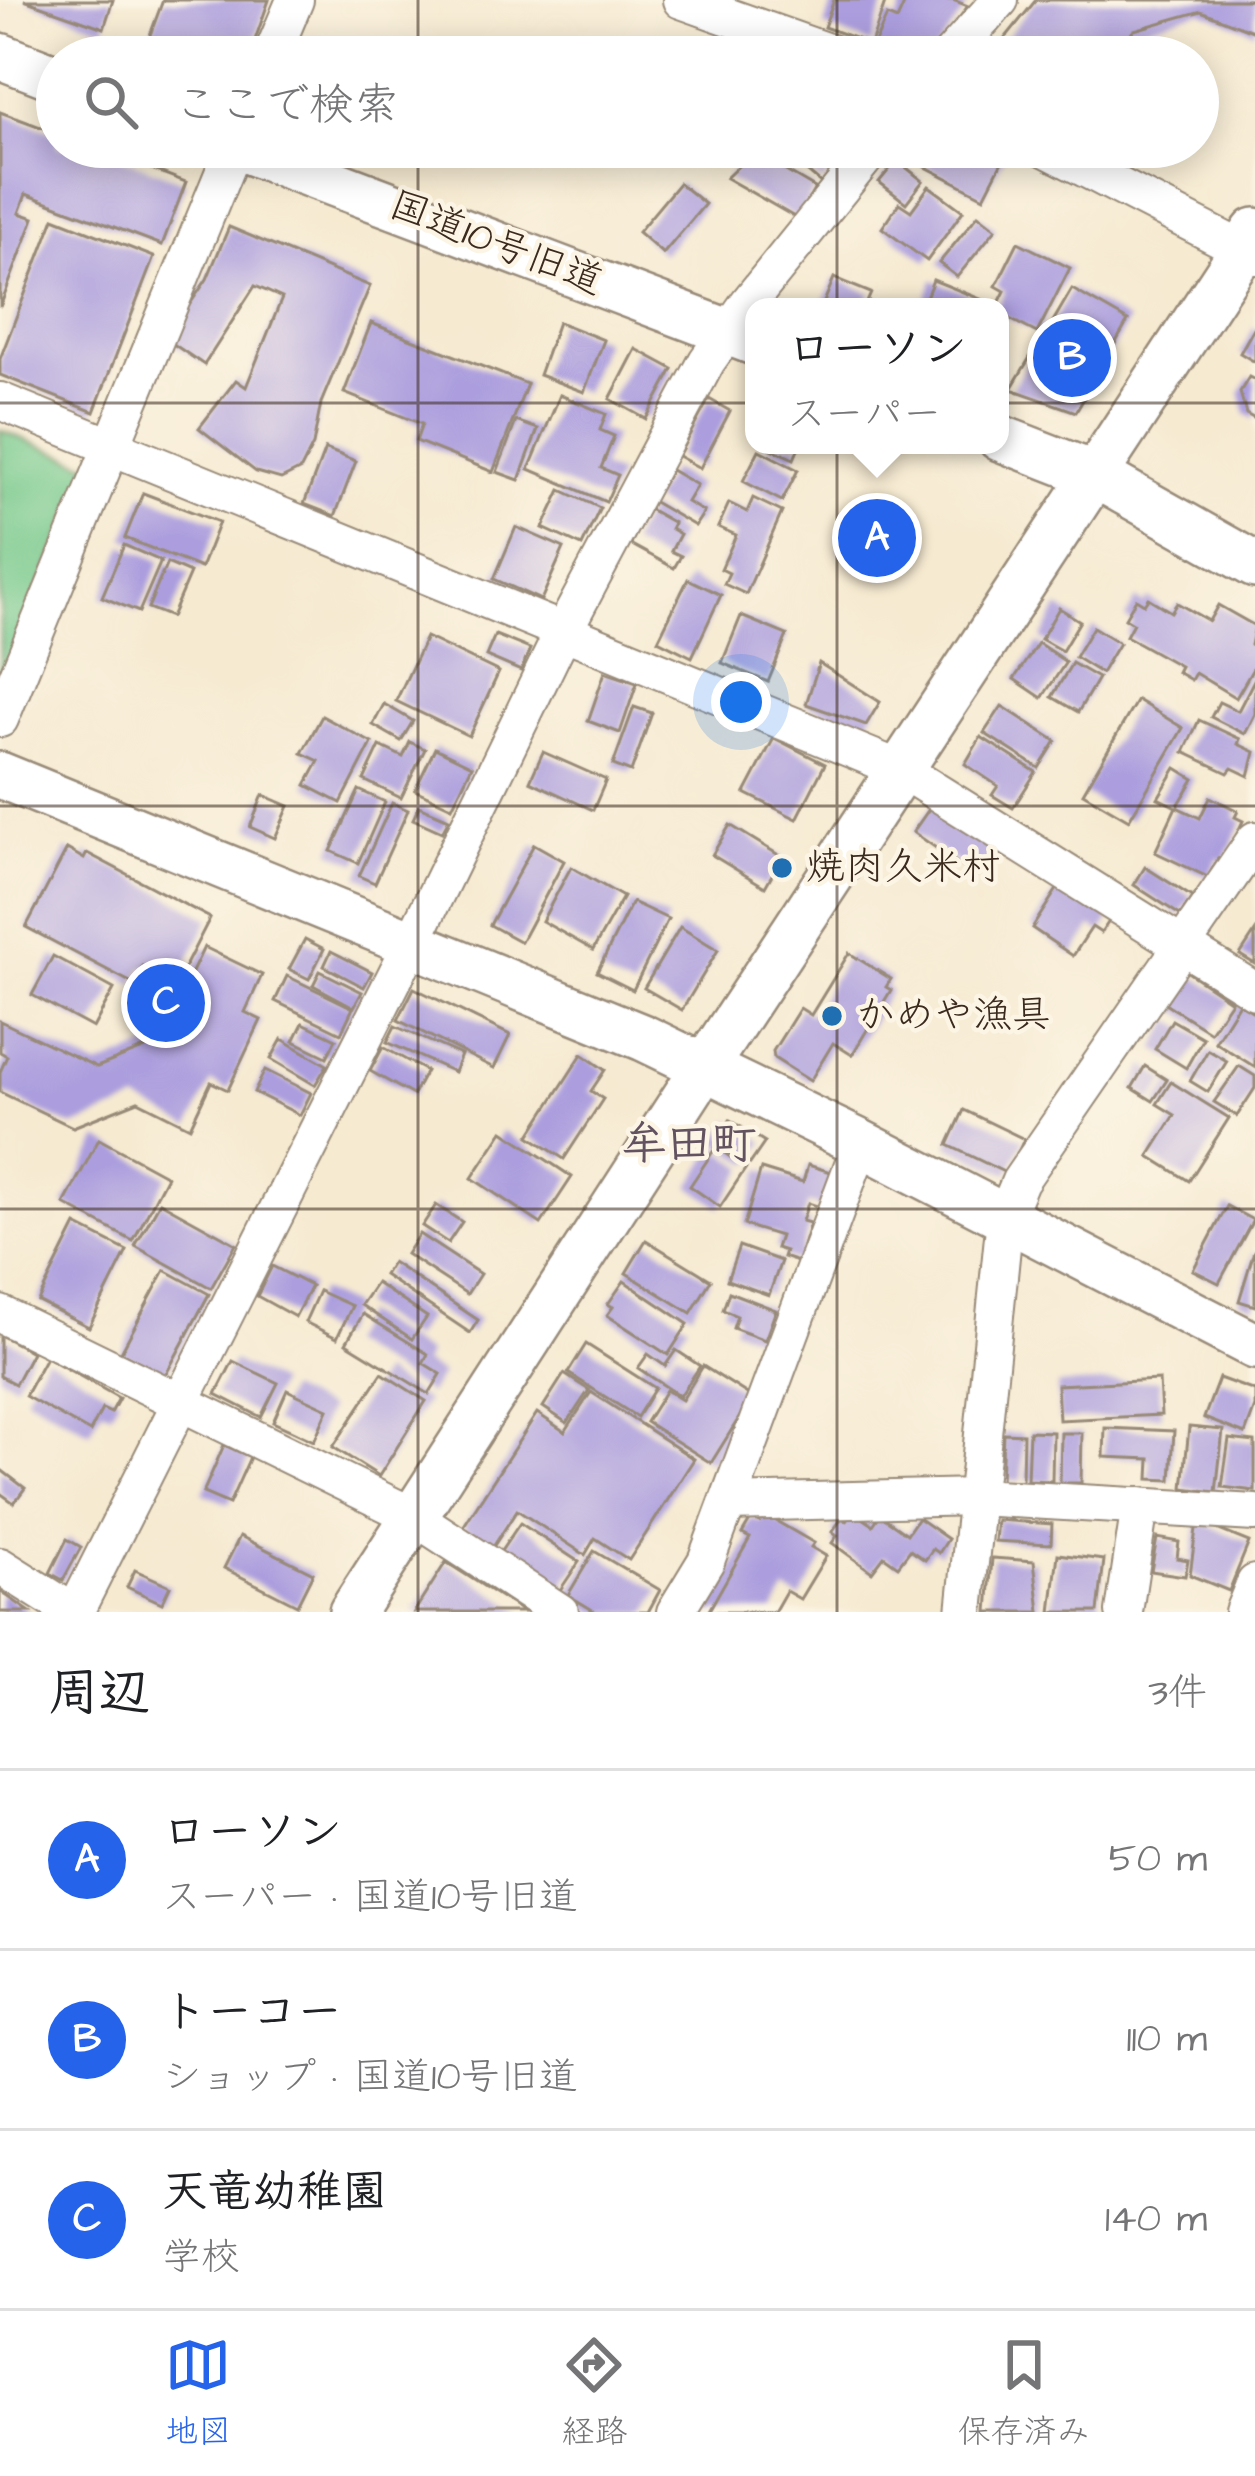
<!DOCTYPE html>
<html lang="ja">
<head>
<meta charset="utf-8">
<style>
	:root { --surface:#fff; --page:#f2f2f2; --text:#202124; --muted:#757577; --line:#e0e0e0; --accent:#2563eb }
	body { margin:0; font-family:"Architects Daughter","Klee One",sans-serif; background:var(--page); color:var(--text) }
	.you { position:absolute; left:741px; top:702px; width:42px; height:42px; margin:-30px; border:9px solid #fff; border-radius:50%; background:#1a73e8; box-shadow:0 0 0 18px #1a73e833 }
	.badge { display:grid; place-items:center; width:78px; height:78px; border-radius:50%; background:var(--accent); color:#fff; font-size:39px; font-weight:700 }
	.pin { position:absolute; translate:-50% -50%; border:6px solid #fff; box-shadow:0 3px 12px #0006 }
	.popup { position:absolute; left:745px; top:298px; width:264px; height:156px; box-sizing:border-box; display:grid; place-content:center; border-radius:24px; background:var(--surface); filter:drop-shadow(0 3px 9px #0005); font-size:39px; white-space:nowrap; color:var(--muted) }
	.popup b { font-size:45px; color:var(--text) }
	.popup::after { content:''; position:absolute; left:50%; top:100%; margin-left:-24px; border:24px solid transparent; border-top-color:var(--surface) }
	.list { margin:0; padding:0; list-style:none }
	h2 { display:flex; justify-content:space-between; align-items:center; height:156px; margin:0; padding:0 48px; font-size:51px }
	h2 small { font-size:39px; font-weight:400; color:var(--muted) }
	.list li { display:grid; grid-template-columns:78px 1fr auto; gap:36px; align-items:center; box-sizing:border-box; height:180px; padding:0 48px; border-top:3px solid var(--line) }
	.list b { display:block; font-size:45px; white-space:nowrap }
	.list p { margin:0; font-size:39px; white-space:nowrap; color:var(--muted) }
	.list em { font-size:39px; font-style:normal; color:var(--muted) }
	.icon { flex:none; width:66px; height:66px; fill:none; stroke:currentColor; stroke-width:2; stroke-linecap:round; stroke-linejoin:round }
	.map { position:relative; flex:none; width:1255px; height:1612px; overflow:hidden }
	.search { position:absolute; background:var(--surface); box-shadow:0 6px 30px #0003; left:36px; right:36px; top:36px; height:132px; display:flex; align-items:center; gap:30px; box-sizing:border-box; padding:0 42px; border-radius:66px; color:var(--muted); font-size:45px }
	.sheet { height:696px; background:var(--surface) }
	nav { display:flex; justify-content:space-around; align-items:center; box-sizing:border-box; height:168px; border-top:3px solid var(--line); background:var(--surface); font-size:33px; color:var(--muted) }
	nav a { display:grid; justify-items:center; gap:6px }
	nav .on { color:var(--accent) }
	.map>svg:first-child { display:block }
	.green { fill:#75c98c; stroke:#587a55; stroke-width:3 }
	.building { fill:#ac9ede }
	.lines { fill:none; stroke-linecap:round; stroke-linejoin:round }
	.minor-casing { stroke:#988a78; stroke-width:40 }
	.tertiary-casing { stroke:#988a78; stroke-width:50 }
	.minor { stroke:#fff; stroke-width:36 }
	.tertiary { stroke:#fff; stroke-width:45 }
	.grid { fill:none; stroke:#3b2a1e; stroke-width:3; stroke-opacity:0.55 }
	.poi-dot { fill:#1f6fb2; stroke:#fcf5e5; stroke-width:4.5 }
	.labels { text-anchor:middle; dominant-baseline:central; stroke-width:9; stroke-linejoin:round; paint-order:stroke }
	.street-label { font-size:39px; fill:#3b2a1e; stroke:#fcf5e5 }
	.poi-label { font-size:39px; fill:#3b2a1e; stroke:#fcf5e5; text-anchor:start }
	.quarter-label { font-size:45px; font-weight:bold; fill:#635361; stroke:#fcf5e5 }
</style>
</head>
<body>
<div class="map">
<svg width="1255" height="1612" viewBox="0 0 1255 1612">
	<rect width="100%" height="100%" fill="#fcf5e5"/>
	<filter id="ink" filterUnits="userSpaceOnUse"><feTurbulence type="fractalNoise" baseFrequency=".00833" numOctaves="2"/><feDisplacementMap in="SourceGraphic" scale="24" xChannelSelector="R" yChannelSelector="G"/><feConvolveMatrix kernelMatrix="1 2 1 2 8 2 1 2 1" color-interpolation-filters="sRGB"/></filter>
	<filter id="wash" filterUnits="userSpaceOnUse"><feTurbulence type="fractalNoise" baseFrequency=".004" numOctaves="4" result="noise"/><feDisplacementMap in="SourceGraphic" scale="48" xChannelSelector="R" yChannelSelector="G"/><feGaussianBlur stdDeviation="2.7" result="paint"/><feColorMatrix in="noise" values="0 0 0 0 0 0 0 0 0 0 0 0 0 0 0 0 0 1.4 0 .05"/><feComposite in="paint" operator="in"/></filter>
	<g filter="url(#wash)">
		<rect width="100%" height="100%" fill="#f6ead1"/>
		<path class="green" d="M0 430 90 465 0 688Z"/>
		<g id="blocks">
			<g class="building">
				<path d="M24 0H113L104 28Z"/>
				<path d="M163 0H269L249 57H151L143 54Z"/>
				<path d="M834 0H886L871 44 824 27Z"/>
				<path d="M906 0H953L968 6 931 57H901L874 45 887 16 897 20Z"/>
				<path d="M1036 0H1255V32L1201 11 1134 30 1112 57H990Z"/>
				<path d="M534 48 559 56V57H530Z"/>
				<path d="M0 112 57 133V147H93L186 182 162 245 26 194 19 213 34 218 0 307Z"/>
				<path d="M805 147H853L822 184 794 160Z"/>
				<path d="M905 147H992L1006 154 984 197 899 153Z"/>
				<path d="M753 152 815 188 798 219 726 178Z"/>
				<path d="M897 160 923 181 906 203 879 182Z"/>
				<path d="M679 183 705 204 663 254 638 232Z"/>
				<path d="M929 186 963 211 927 261 882 228 899 203 911 211Z"/>
				<path d="M978 215 996 229 957 277 939 263Z"/>
				<path d="M54 218 154 257 94 412 0 375V359Z"/>
				<path d="M229 227 370 286 321 403 313 445 301 469 281 479 256 472 199 428 236 380 246 387 282 298 255 286 204 365 166 339 207 279Z"/>
				<path d="M1018 242 1070 268 1037 333 1000 314 997 307 1005 291 996 286Z"/>
				<path d="M834 278 871 293 865 307H822Z"/>
				<path d="M933 280 983 300 980 307H922Z"/>
				<path d="M1072 289 1128 321 1093 382 1037 349Z"/>
				<path d="M558 322 604 340 584 392 539 375Z"/>
				<path d="M371 323 527 384 493 472 416 441 422 424 344 393Z"/>
				<path d="M1255 326V362L1240 353Z"/>
				<path d="M636 349 673 369 646 419 610 399Z"/>
				<path d="M1032 354 1090 388 1076 412 1011 389Z"/>
				<path d="M1249 377 1255 380V419L1246 414 1240 392Z"/>
				<path d="M560 395 606 414 600 430 614 436 601 468 618 475 606 502 529 469Z"/>
				<path d="M709 399 730 411 700 468 678 456Z"/>
				<path d="M516 421 538 429 519 480 497 472Z"/>
				<path d="M763 445H800L794 459Z"/>
				<path d="M325 449 356 461 335 516 304 504Z"/>
				<path d="M759 450 798 470 782 501 743 481Z"/>
				<path d="M671 470 697 485 687 502 704 512 695 526 652 501Z"/>
				<path d="M561 490 600 508 582 546 543 528Z"/>
				<path d="M143 493 219 522 201 568 125 538Z"/>
				<path d="M873 497 916 526 881 578 838 550Z"/>
				<path d="M753 498 782 512 746 594 724 584 729 573 721 569 736 535 718 527 729 503 747 512Z"/>
				<path d="M649 509 674 523 671 529 680 534 671 551 681 556 674 568 630 544Z"/>
				<path d="M516 527 564 548 541 600 494 579Z"/>
				<path d="M124 545 161 561 139 612 102 597Z"/>
				<path d="M167 563 190 573 171 617 148 608Z"/>
				<path d="M688 579 721 595 692 657 658 640Z"/>
				<path d="M1148 598 1171 612 1177 603 1209 621 1218 605 1255 626 1251 645 1255 648V665L1236 698 1195 673 1191 680 1177 672 1180 666 1126 636 1133 623 1125 618 1136 599 1144 604Z"/>
				<path d="M1059 608 1080 621 1062 651 1041 639Z"/>
				<path d="M741 616 787 635 768 682 722 663Z"/>
				<path d="M1093 627 1119 643 1101 673 1075 657Z"/>
				<path d="M495 635 530 649 521 671 486 656Z"/>
				<path d="M426 637 499 672 469 736 396 701Z"/>
				<path d="M1038 643 1066 662 1042 698 1014 679Z"/>
				<path d="M819 663 880 702 866 725 806 704Z"/>
				<path d="M1072 663 1098 678 1078 712 1052 697Z"/>
				<path d="M605 672 637 683 620 733 588 721Z"/>
				<path d="M1255 678V714L1245 734 1211 717 1219 702 1238 711Z"/>
				<path d="M1137 700 1183 728 1129 820 1083 793Z"/>
				<path d="M384 704 413 721 401 741 373 725Z"/>
				<path d="M1002 706 1056 741 1039 768 984 733Z"/>
				<path d="M634 707 652 713 631 772 613 765Z"/>
				<path d="M322 716 372 743 341 803 306 785 319 761 302 753Z"/>
				<path d="M1199 720 1240 739 1238 744 1255 752 1249 776 1232 768 1228 773 1184 752Z"/>
				<path d="M981 737 1036 772 1013 808 992 795 998 786 965 764Z"/>
				<path d="M774 738 825 764 797 819 745 793Z"/>
				<path d="M410 742 425 749 401 798 364 780 380 746 403 757Z"/>
				<path d="M435 748 472 766 452 807 415 790Z"/>
				<path d="M543 752 606 780 593 810 530 781Z"/>
				<path d="M1176 768 1194 779 1177 807 1200 818 1210 797 1238 811 1235 817 1243 821 1224 861 1218 858 1208 877 1155 852 1176 807 1158 798Z"/>
				<path d="M359 790 385 802 358 863 331 851Z"/>
				<path d="M263 795 289 806 275 838 250 827Z"/>
				<path d="M936 799 999 843 976 876 913 832Z"/>
				<path d="M392 803 408 810 375 883 359 876Z"/>
				<path d="M419 806 449 819 442 832 413 819Z"/>
				<path d="M730 825 782 857 765 887 712 855Z"/>
				<path d="M534 844 564 861 521 942 490 925Z"/>
				<path d="M67 849 84 859 87 853 210 918 176 984 143 966 134 984 26 927Z"/>
				<path d="M571 867 623 897 593 950 542 921Z"/>
				<path d="M1145 867 1192 897 1180 915 1134 885Z"/>
				<path d="M1061 883 1112 917 1101 933 1092 927 1073 956 1032 928Z"/>
				<path d="M632 902 668 919 633 990 597 972Z"/>
				<path d="M680 927 718 950 682 1010 644 988Z"/>
				<path d="M1255 932V964L1240 955Z"/>
				<path d="M305 939 324 949 309 979 289 969Z"/>
				<path d="M204 947 262 975 245 1012 261 1020 228 1090 211 1082 190 1127 138 1101 73 1127 0 1092V1072L7 1056 0 1052V1021L97 1067 158 1043Z"/>
				<path d="M331 951 372 972 364 987 324 966Z"/>
				<path d="M849 953 891 979 886 987 891 990 852 1055 833 1043 810 1081 774 1058 773 1051 800 1008 811 1015Z"/>
				<path d="M53 956 114 989 93 1028 32 995Z"/>
				<path d="M320 971 362 992 354 1007 313 985Z"/>
				<path d="M1186 971 1231 1001 1210 1032 1165 1003Z"/>
				<path d="M287 976 353 1008 341 1033 275 1001Z"/>
				<path d="M414 988 510 1035 494 1068 398 1020Z"/>
				<path d="M1239 1003 1255 1013V1067L1215 1042Z"/>
				<path d="M1172 1020 1203 1038 1186 1068 1155 1049Z"/>
				<path d="M303 1023 336 1039 327 1057 294 1041Z"/>
				<path d="M395 1026 461 1055 454 1072 387 1042Z"/>
				<path d="M282 1039 327 1065 315 1085 271 1059Z"/>
				<path d="M383 1047 426 1071 413 1095 370 1071Z"/>
				<path d="M1208 1050 1227 1061 1208 1092 1190 1081Z"/>
				<path d="M582 1054 605 1070 591 1091 603 1099 564 1159 529 1136Z"/>
				<path d="M1145 1066 1167 1080 1153 1101 1132 1088Z"/>
				<path d="M1239 1066 1255 1076V1088L1237 1116 1214 1102Z"/>
				<path d="M265 1070 311 1093 300 1115 254 1092Z"/>
				<path d="M1171 1082 1229 1118 1189 1181 1149 1156 1175 1115 1157 1104Z"/>
				<path d="M964 1110 1024 1139 1008 1174 948 1145Z"/>
				<path d="M730 1120 765 1142 750 1164 716 1142Z"/>
				<path d="M503 1131 572 1177 541 1224 472 1178Z"/>
				<path d="M99 1139 167 1176 133 1241 64 1204Z"/>
				<path d="M716 1147 746 1168 720 1207 690 1186Z"/>
				<path d="M808 1165 834 1173 823 1208 808 1203 802 1221 810 1223 798 1262 783 1257 785 1251 776 1248 780 1236 744 1225 761 1169 803 1182Z"/>
				<path d="M160 1202 236 1244 211 1288 135 1246Z"/>
				<path d="M436 1205 462 1222 448 1243 422 1226Z"/>
				<path d="M1227 1206 1253 1220 1219 1283 1193 1270Z"/>
				<path d="M76 1225 127 1251 89 1327 38 1301Z"/>
				<path d="M419 1234 480 1274 467 1294 406 1254Z"/>
				<path d="M646 1240 711 1280 691 1313 626 1273Z"/>
				<path d="M739 1246 781 1261 769 1295 727 1280Z"/>
				<path d="M1254 1251H1255V1306L1239 1301Z"/>
				<path d="M392 1262 478 1320 470 1333 384 1275Z"/>
				<path d="M272 1266 311 1286 295 1317 257 1296Z"/>
				<path d="M165 1270 209 1294 165 1376 121 1352Z"/>
				<path d="M624 1281 688 1324 668 1355 607 1315 613 1307 608 1304Z"/>
				<path d="M376 1283 427 1317 412 1339 361 1305Z"/>
				<path d="M319 1291 352 1306 337 1338 305 1322Z"/>
				<path d="M729 1292 776 1310 765 1340 733 1328 737 1316 723 1310Z"/>
				<path d="M363 1314 428 1354 423 1363 441 1374 429 1394 346 1343Z"/>
				<path d="M0 1335 32 1352 15 1384 0 1376Z"/>
				<path d="M586 1344 655 1388 637 1417 568 1373Z"/>
				<path d="M676 1350 700 1366 680 1396 638 1368 648 1354 665 1366Z"/>
				<path d="M46 1357 119 1398 111 1413 102 1409 90 1432 25 1396Z"/>
				<path d="M233 1361 278 1383 261 1417 216 1394Z"/>
				<path d="M703 1366 752 1397 711 1463 646 1422 666 1390 682 1400Z"/>
				<path d="M382 1373 426 1401 379 1476 333 1447Z"/>
				<path d="M564 1374 589 1390 567 1423 543 1407Z"/>
				<path d="M1219 1378 1255 1391V1407L1245 1434 1204 1418Z"/>
				<path d="M1159 1380 1161 1415 1059 1420 1057 1385Z"/>
				<path d="M287 1390 328 1409 314 1441 273 1422Z"/>
				<path d="M591 1392 694 1459 629 1560 595 1538 585 1555 517 1510 493 1547 463 1527 537 1413 565 1432Z"/>
				<path d="M1189 1427 1223 1430 1216 1492 1183 1488Z"/>
				<path d="M1105 1428 1174 1431 1171 1480 1149 1479 1150 1459 1104 1457Z"/>
				<path d="M1029 1431 1053 1432 1052 1481 1027 1480Z"/>
				<path d="M1003 1433 1023 1434 1022 1481H1001Z"/>
				<path d="M1061 1433H1082L1081 1483H1060Z"/>
				<path d="M1229 1439 1255 1442V1491L1222 1487Z"/>
				<path d="M224 1445 250 1457 229 1504 203 1493Z"/>
				<path d="M0 1469 25 1488 14 1503 0 1493Z"/>
				<path d="M854 1512 873 1525 880 1515 907 1534 918 1518 948 1539 939 1553 933 1549 925 1560 910 1550 898 1566 884 1556 872 1572 832 1543 837 1536 832 1532 842 1518 847 1521Z"/>
				<path d="M764 1514 814 1543 811 1547 826 1556 800 1599 786 1591 774 1612H708L750 1538 742 1534 752 1517 760 1522Z"/>
				<path d="M997 1520 1052 1524 1051 1544 995 1541Z"/>
				<path d="M1197 1521 1249 1542 1229 1591 1190 1575Z"/>
				<path d="M520 1523 579 1562 558 1593 499 1554Z"/>
				<path d="M240 1536 313 1573 297 1605 224 1568Z"/>
				<path d="M1157 1538 1179 1542 1177 1558 1188 1560 1185 1576 1151 1571Z"/>
				<path d="M67 1539 81 1547 63 1580 50 1573Z"/>
				<path d="M594 1551 660 1590 648 1612H596L568 1595Z"/>
				<path d="M1058 1554 1104 1560 1098 1612H1051Z"/>
				<path d="M992 1558 1034 1561 1040 1612H988Z"/>
				<path d="M446 1562 524 1612H414Z"/>
				<path d="M135 1570 170 1586 162 1603 127 1587Z"/>
				<path d="M0 1591 30 1612H0Z"/>
			</g>
		</g>
	</g>
	<g filter="url(#ink)">
		<use href="#blocks" fill-opacity="0" stroke="#988a78" stroke-width="3"/>
		<g class="lines">
			<g class="minor-casing">
				<g id="minor">
					<path d="M681 0 842 57"/>
					<path d="M271 57 295 0"/>
					<path d="M949 57 1000 0"/>
					<path d="M1043 147 1255 256"/>
					<path d="M0 401 900 769 1255 991"/>
					<path d="M0 719 234 147"/>
					<path d="M0 1314 413 1516 560 1612"/>
					<path d="M729 1503 977 1497 1255 1513"/>
					<path d="M0 1566 73 1612"/>
					<path d="M75 1612 411 945 564 630 707 361 749 302 874 147"/>
					<path d="M675 1612 706 1561 861 1143"/>
					<path d="M965 1612 1005 1217 1020 1181 1255 840"/>
					<path d="M1124 1612 1140 1506"/>
					<path d="M1243 1612 1255 1583"/>
				</g>
			</g>
			<g class="tertiary-casing">
				<g id="tertiary">
					<path d="M0 56 57 78"/>
					<path d="M238 147 754 342"/>
					<path d="M1000 438 1095 475 1255 565"/>
					<path d="M0 775 644 1038 861 1143 1255 1346"/>
					<path d="M352 1612 704 1068 1255 231"/>
				</g>
			</g>
			<use href="#minor" class="minor"/>
			<use href="#tertiary" class="tertiary"/>
		</g>
	</g>
	<path class="grid" d="M418 0V57M837 0V57M418 147V1612M837 147V1612M0 403H1255M0 806H1255M0 1209H1255"/>
	<g class="poi-dot">
		<circle cx="782" cy="868" r="12"/>
		<circle cx="832" cy="1016" r="12"/>
	</g>
	<g class="labels">
		<g class="street-label">
			<text transform="translate(496 244) rotate(21)">国道10号旧道</text>
		</g>
		<g class="poi-label">
			<text x="806" y="868">焼肉久米村</text>
			<text x="856" y="1016">かめや漁具</text>
		</g>
		<g class="quarter-label">
			<text x="689" y="1145">牟田町</text>
		</g>
	</g>
</svg>
<div class="you"></div>
<div class="pin badge" style="left:877px;top:538px">A</div>
<div class="popup"><b>ローソン</b>スーパー</div>
<div class="pin badge" style="left:1072px;top:358px">B</div>
<div class="pin badge" style="left:166px;top:1003px">C</div>
<div class="search"><svg class="icon" aria-label="search" viewBox="0 0 24 24"><circle cx="10" cy="10" r="6"/><path d="M15 15l6 6"/></svg>ここで検索</div>
</div>
<section class="sheet">
<h2>周辺<small>3件</small></h2>
<ul class="list">
<li><span class="badge">A</span><div><b>ローソン</b><p>スーパー · 国道10号旧道</p></div><em>50 m</em></li>
<li><span class="badge">B</span><div><b>トーコー</b><p>ショップ · 国道10号旧道</p></div><em>110 m</em></li>
<li><span class="badge">C</span><div><b>天竜幼稚園</b><p>学校</p></div><em>140 m</em></li>
</ul>
</section>
<nav>
<a class="on"><svg class="icon" aria-label="map" viewBox="0 0 24 24"><path d="M3 6l6-2 6 2 6-2v14l-6 2-6-2-6 2zM9 4v14M15 6v14"/></svg>地図</a>
<a><svg class="icon" aria-label="directions" viewBox="0 0 24 24"><path d="M12 3l9 9-9 9-9-9zM9 14v-3h6M13 9l2 2-2 2"/></svg>経路</a>
<a><svg class="icon" aria-label="saved" viewBox="0 0 24 24"><path d="M7 4h10v16l-5-4-5 4z"/></svg>保存済み</a>
</nav>
</body>
</html>
